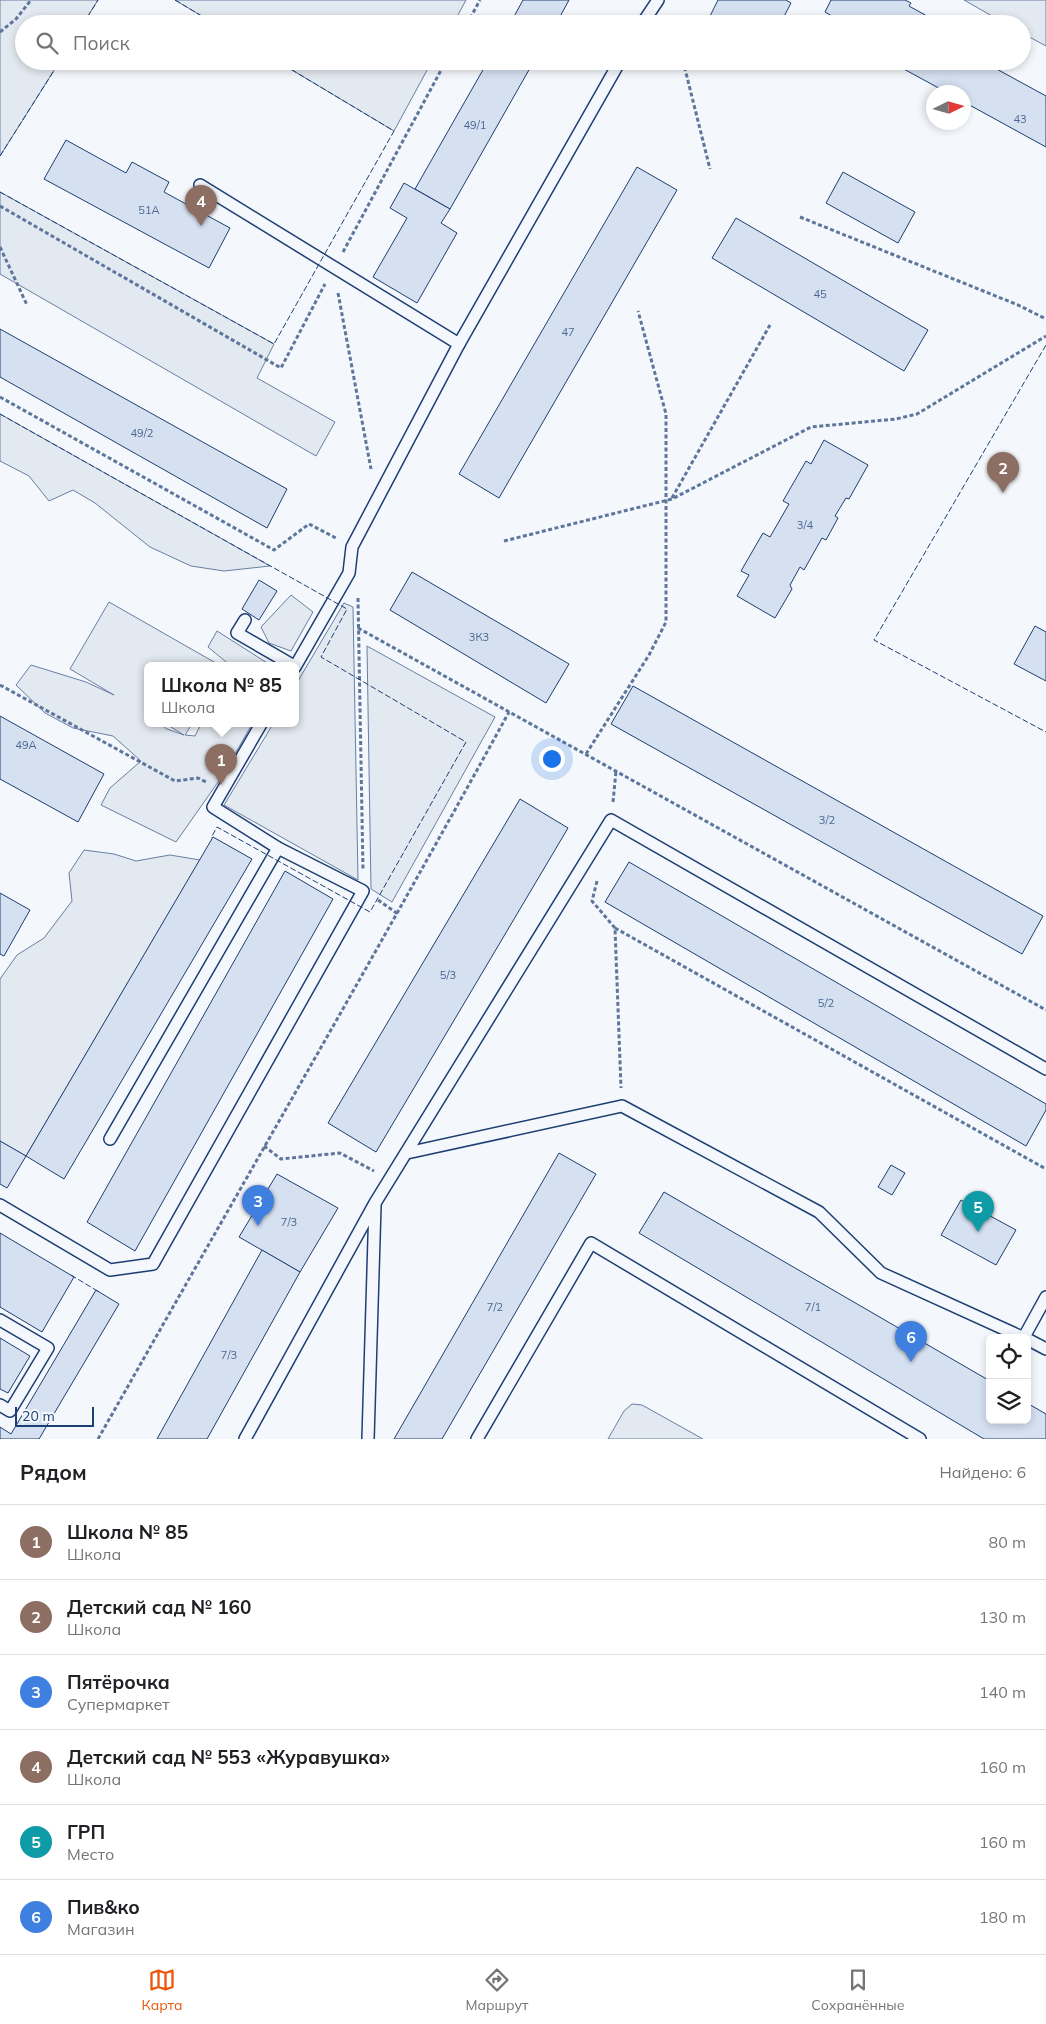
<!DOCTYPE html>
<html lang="ru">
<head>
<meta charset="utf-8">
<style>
	:root { --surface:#fff; --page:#f6f6f6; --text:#202124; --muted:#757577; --line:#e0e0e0; --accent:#ea580c }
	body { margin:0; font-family:Mulish,sans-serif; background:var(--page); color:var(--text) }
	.controls { position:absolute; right:15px; bottom:15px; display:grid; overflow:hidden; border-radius:8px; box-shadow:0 2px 8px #0003 }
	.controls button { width:45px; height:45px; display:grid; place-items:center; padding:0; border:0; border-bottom:1px solid var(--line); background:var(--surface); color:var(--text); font:25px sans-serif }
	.compass { position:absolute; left:926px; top:85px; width:45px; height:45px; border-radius:50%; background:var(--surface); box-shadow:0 2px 8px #0003; rotate:85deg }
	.scale { position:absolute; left:15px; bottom:12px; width:79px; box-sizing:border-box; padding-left:5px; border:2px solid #1d3f73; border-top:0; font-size:14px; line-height:18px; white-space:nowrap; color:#1d3f73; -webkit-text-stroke:4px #f4f7fb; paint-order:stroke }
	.you { position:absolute; left:551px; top:758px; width:18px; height:18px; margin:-12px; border:4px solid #fff; border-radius:50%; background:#1a73e8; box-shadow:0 0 0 8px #1a73e833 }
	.badge { display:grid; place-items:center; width:32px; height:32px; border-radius:50%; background:var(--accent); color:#fff; font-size:16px; font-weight:700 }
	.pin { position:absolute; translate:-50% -41px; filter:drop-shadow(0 1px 2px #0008) }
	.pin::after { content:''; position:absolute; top:26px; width:18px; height:15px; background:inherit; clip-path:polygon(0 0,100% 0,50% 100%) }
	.popup { position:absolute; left:144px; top:662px; width:155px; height:65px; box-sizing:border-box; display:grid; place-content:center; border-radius:8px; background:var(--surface); filter:drop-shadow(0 1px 4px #0005); font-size:16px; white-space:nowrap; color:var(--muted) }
	.popup b { font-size:19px; color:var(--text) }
	.popup::after { content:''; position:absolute; left:50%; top:100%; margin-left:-10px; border:10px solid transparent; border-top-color:var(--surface) }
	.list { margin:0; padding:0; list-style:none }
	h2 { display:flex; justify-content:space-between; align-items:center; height:65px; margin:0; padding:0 20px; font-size:21px }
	h2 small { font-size:16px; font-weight:400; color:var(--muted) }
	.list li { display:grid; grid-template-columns:32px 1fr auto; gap:15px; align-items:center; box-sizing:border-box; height:75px; padding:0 20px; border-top:1px solid var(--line) }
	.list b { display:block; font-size:19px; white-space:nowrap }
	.list p { margin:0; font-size:16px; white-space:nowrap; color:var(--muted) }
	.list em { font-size:16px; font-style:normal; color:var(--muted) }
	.icon { flex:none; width:28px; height:28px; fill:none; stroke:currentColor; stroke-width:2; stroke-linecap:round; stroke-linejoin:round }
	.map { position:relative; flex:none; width:1046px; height:1439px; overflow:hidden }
	.search { position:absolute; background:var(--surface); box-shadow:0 2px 8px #0003; left:15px; right:15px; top:15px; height:55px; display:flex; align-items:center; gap:12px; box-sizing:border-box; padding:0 18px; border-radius:28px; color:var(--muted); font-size:19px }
	.sheet { height:515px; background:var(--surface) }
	nav { display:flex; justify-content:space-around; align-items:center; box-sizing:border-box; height:70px; border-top:1px solid var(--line); background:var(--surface); font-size:14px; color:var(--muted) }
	nav a { display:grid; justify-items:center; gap:2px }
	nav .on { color:var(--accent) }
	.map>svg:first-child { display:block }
	.green { fill:#e3e9f0; stroke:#687fa3 }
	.building { fill:#d5e0f0; stroke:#1d3f73 }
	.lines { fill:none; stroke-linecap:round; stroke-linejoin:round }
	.service-casing { stroke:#1d3f73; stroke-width:14 }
	.path { stroke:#5e769c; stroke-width:3; stroke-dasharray:4 2.5; stroke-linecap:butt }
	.service { stroke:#f4f7fb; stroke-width:11 }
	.fence { stroke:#1d3f73; stroke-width:1; stroke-dasharray:6 2.5; stroke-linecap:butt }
	.labels { text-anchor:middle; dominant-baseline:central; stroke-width:4; stroke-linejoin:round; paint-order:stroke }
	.number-label { font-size:11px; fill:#4b6792 }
</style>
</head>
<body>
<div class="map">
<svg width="1046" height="1439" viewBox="0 0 1046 1439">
	<rect width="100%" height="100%" fill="#f4f7fb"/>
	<g class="green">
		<path d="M0 0H98L83 24H24V61H60L0 156Z"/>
		<path d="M175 0H466L453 24H215Z"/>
		<path d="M964 0H1046V46L1022 33V24H1006Z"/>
		<path d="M277 61H432L394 131Z"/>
		<path d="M0 192 274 344 257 378 335 422 316 456 0 274Z"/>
		<path d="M0 414 270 566 224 571 191 566 150 547 95 503 73 490 49 501 29 476 0 461Z"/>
		<path d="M291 595 313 612 291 651 269 643 261 627Z"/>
		<path d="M109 602 221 666H147V713L145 712 147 714V724H160L167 729 184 735 166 724H192L185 735 195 736 201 724H252L223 775 176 842 101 805 110 788 141 761 113 736 73 728 45 713 16 685 31 665 86 682 114 695 70 669Z"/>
		<path d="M344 603 353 607 358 880 224 805 273 724H295V686Z"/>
		<path d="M217 631 272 666H231L208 647Z"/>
		<path d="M367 646 495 717 392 902 371 889Z"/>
		<path d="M84 850 114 854 136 861 170 855 200 860 26 1156 0 1141V979L17 955 44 938 72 901 69 873Z"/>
		<path d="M632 1404 642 1405 703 1439H608L624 1411Z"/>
	</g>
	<g class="building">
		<path d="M523 0H569L556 24H510Z"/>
		<path d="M718 0H786L791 3 780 24H725L710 16Z"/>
		<path d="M831 0H905L911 3 909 6 927 16 923 24H834L835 18 825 12Z"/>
		<path d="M488 61H534L450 209 415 189Z"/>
		<path d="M903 61H982L1046 96V147L964 102V92H946L900 67Z"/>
		<path d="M66 140 126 173 132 162 169 182 164 192 230 228 209 268 44 179Z"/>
		<path d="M637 167 677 190 499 498 459 474Z"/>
		<path d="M843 172 915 212 898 243 826 203Z"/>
		<path d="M404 183 450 209 441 223 457 233 417 303 373 277 407 218 390 208Z"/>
		<path d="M736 218 928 330 904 371 712 258Z"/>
		<path d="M0 329 287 489 267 528 0 377Z"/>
		<path d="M824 440 868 465 849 499 846 498 835 516 838 518 826 540 822 538 804 570 800 567 790 585 792 589 775 618 737 596 749 575 741 571 763 533 770 537 789 504 783 501 806 461 811 464Z"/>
		<path d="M412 572 569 664 546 703 390 610Z"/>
		<path d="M259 580 277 591 259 620 242 609Z"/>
		<path d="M1035 626 1046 632V681L1014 664Z"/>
		<path d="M633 686 1043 916 1022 954 611 724Z"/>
		<path d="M0 716 104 774 78 822 0 779Z"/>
		<path d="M520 799 568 828 376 1152 328 1123Z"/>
		<path d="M213 837 252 859 64 1179 26 1156Z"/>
		<path d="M629 862 1046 1104V1110L1026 1146 605 902Z"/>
		<path d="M285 871 333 899 135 1251 87 1222Z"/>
		<path d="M0 893 30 910 4 956 0 954Z"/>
		<path d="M0 1141 26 1156 7 1188 0 1184Z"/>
		<path d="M559 1153 596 1174 442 1439H394Z"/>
		<path d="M891 1165 905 1173 892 1195 878 1187Z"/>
		<path d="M277 1174 338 1208 300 1272 239 1237Z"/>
		<path d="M664 1192 990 1381V1420H1027V1403L1046 1414V1439H984L639 1233Z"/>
		<path d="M961 1200 1016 1230 996 1265 941 1235Z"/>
		<path d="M0 1233 74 1277 42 1332 0 1307Z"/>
		<path d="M262 1250 300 1272 207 1439H157Z"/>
		<path d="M96 1290 119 1304 39 1439H0V1427L11 1434Z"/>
		<path d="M0 1338 30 1356 8 1393 0 1389Z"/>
	</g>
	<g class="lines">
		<g class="service-casing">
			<g id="service">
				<path d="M642 24 658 0"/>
				<path d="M200 185 459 344"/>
				<path d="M245 620 237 633 294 666"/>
				<path d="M295 667 349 573 352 547 459 344 620 61"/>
				<path d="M261 724 213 807 278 848"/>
				<path d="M407 1153 622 1106 819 1212 881 1273 1024 1338"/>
				<path d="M0 1205 110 1270 153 1264 363 891 278 848 110 1139"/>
				<path d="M0 1320 48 1348 10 1411 0 1405"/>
				<path d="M1024 1337 1046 1297"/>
				<path d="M1027 1339 1046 1349"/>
				<path d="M245 1439 375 1203 611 820 1046 1069"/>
				<path d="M368 1439 375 1205"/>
				<path d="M477 1439 591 1243 920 1439"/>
			</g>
		</g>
		<g class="path">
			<path d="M467 24 480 0"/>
			<path d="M0 32 16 19 31 0"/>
			<path d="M683 61 710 169"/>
			<path d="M0 206 281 368 325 284"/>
			<path d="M800 217 1018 305 1046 319"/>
			<path d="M0 247 27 305"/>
			<path d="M343 252 446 61"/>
			<path d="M338 293 371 469"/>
			<path d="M0 397 274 550 309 524 336 538"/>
			<path d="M672 498 770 325"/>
			<path d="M504 541 672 499 811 427 896 419 917 414 1046 336"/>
			<path d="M358 598 363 870"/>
			<path d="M358 628 1046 1010"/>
			<path d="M0 685 175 781 198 778 206 782"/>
			<path d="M586 754 649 655 666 622V414L638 311"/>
			<path d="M613 802 616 771"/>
			<path d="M597 881 592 901 615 928 621 1088"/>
			<path d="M378 900 398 914"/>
			<path d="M615 928 1046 1169"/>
			<path d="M264 1146 281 1159 340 1153 374 1171"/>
			<path d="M98 1439C235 1197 375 956 509 712"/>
		</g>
		<use href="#service" class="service"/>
		<g class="fence">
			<path d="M175 0 215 24"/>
			<path d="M83 24 98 0"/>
			<path d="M0 156 60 61"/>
			<path d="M0 192 274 344 394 131 277 61"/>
			<path d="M1046 345 874 640 1046 732"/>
			<path d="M0 414 347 609 321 657 466 742 370 912 217 827 211 838"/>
			<path d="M71 1275 99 1292"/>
		</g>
	</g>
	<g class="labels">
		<g class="number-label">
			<text x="1020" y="119">43</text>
			<text x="475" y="125">49/1</text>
			<text x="149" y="210">51А</text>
			<text x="820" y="294">45</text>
			<text x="568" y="332">47</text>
			<text x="142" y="433">49/2</text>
			<text x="805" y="525">3/4</text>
			<text x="479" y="637">3К3</text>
			<text x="26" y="745">49А</text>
			<text x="827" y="820">3/2</text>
			<text x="448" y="975">5/3</text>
			<text x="826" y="1003">5/2</text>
			<text x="289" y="1222">7/3</text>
			<text x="495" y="1307">7/2</text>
			<text x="813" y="1307">7/1</text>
			<text x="229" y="1355">7/3</text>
		</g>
	</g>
</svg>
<div class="controls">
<button><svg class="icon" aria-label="locate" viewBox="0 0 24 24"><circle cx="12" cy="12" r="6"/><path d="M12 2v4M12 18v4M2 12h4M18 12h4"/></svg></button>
<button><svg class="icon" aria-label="layers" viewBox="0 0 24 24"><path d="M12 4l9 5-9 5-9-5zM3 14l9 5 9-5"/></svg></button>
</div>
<svg class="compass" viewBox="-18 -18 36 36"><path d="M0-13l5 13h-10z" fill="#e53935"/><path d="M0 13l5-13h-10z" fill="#757577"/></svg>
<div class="scale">20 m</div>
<div class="you"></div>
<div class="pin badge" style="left:221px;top:785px;background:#8d6e63">1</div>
<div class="popup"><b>Школа № 85</b>Школа</div>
<div class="pin badge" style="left:1003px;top:493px;background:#8d6e63">2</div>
<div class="pin badge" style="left:258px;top:1226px;background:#3f7fe0">3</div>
<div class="pin badge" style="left:201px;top:226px;background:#8d6e63">4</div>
<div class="pin badge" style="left:978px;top:1232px;background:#0f9aa8">5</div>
<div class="pin badge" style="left:911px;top:1362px;background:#3f7fe0">6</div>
<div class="search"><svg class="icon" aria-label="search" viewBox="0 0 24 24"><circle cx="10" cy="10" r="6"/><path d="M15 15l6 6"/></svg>Поиск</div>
</div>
<section class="sheet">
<h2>Рядом<small>Найдено: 6</small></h2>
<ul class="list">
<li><span class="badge" style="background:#8d6e63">1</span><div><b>Школа № 85</b><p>Школа</p></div><em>80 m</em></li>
<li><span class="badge" style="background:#8d6e63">2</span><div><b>Детский сад № 160</b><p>Школа</p></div><em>130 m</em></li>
<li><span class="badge" style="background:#3f7fe0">3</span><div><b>Пятёрочка</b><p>Супермаркет</p></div><em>140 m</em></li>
<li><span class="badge" style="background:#8d6e63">4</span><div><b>Детский сад № 553 «Журавушка»</b><p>Школа</p></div><em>160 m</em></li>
<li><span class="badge" style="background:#0f9aa8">5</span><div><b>ГРП</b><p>Место</p></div><em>160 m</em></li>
<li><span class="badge" style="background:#3f7fe0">6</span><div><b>Пив&amp;ко</b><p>Магазин</p></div><em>180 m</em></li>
</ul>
</section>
<nav>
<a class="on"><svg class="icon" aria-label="map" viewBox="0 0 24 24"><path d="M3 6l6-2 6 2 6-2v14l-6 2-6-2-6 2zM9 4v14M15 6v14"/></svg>Карта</a>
<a><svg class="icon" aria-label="directions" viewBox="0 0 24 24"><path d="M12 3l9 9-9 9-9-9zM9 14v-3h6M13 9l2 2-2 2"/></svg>Маршрут</a>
<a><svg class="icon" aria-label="saved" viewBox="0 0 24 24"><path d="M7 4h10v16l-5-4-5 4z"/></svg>Сохранённые</a>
</nav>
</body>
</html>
